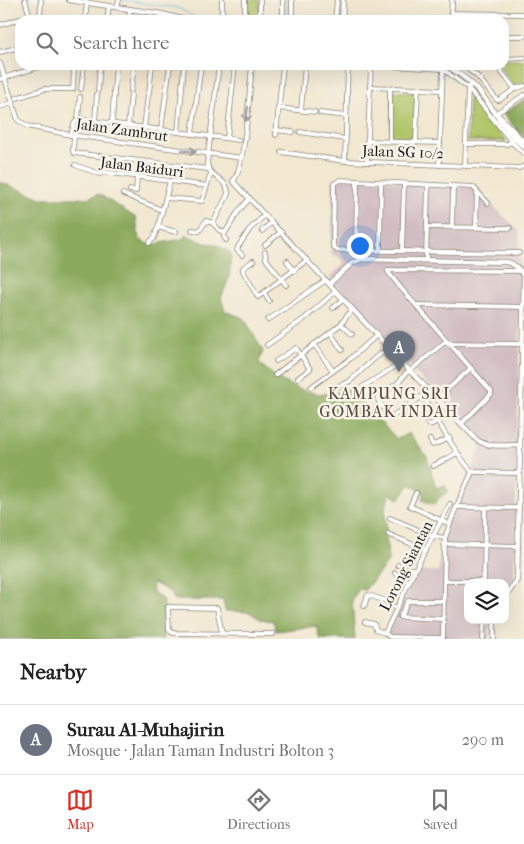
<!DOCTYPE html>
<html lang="en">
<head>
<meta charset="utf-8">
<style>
	:root { --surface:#fff; --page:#f2f2f2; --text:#222; --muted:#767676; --line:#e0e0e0; --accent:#d93025 }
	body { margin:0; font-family:"IM FELL French Canon",serif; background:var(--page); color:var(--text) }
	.controls { position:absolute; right:15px; bottom:15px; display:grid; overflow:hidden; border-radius:10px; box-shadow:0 5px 20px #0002 }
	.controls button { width:45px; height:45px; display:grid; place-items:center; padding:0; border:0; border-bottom:1px solid var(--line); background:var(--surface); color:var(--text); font:25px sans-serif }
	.you { position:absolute; left:359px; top:245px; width:18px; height:18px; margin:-12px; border:4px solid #fff; border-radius:50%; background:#1a73e8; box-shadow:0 0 0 8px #1a73e833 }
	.badge { display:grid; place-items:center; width:32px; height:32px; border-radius:50%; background:var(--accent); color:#fff; font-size:16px; font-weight:700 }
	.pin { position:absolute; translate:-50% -41px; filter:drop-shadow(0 1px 2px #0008) }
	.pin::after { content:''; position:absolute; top:26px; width:18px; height:15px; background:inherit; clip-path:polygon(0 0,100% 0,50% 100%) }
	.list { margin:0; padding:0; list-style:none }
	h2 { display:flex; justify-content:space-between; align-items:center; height:65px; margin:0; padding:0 20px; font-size:21px }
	h2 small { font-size:16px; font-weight:400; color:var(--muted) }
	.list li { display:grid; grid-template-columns:32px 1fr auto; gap:15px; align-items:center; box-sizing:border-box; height:70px; padding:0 20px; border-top:1px solid var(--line) }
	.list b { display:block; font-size:19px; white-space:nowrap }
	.list p { margin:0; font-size:16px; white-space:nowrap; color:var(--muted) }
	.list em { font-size:16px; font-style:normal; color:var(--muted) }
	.icon { flex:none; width:28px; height:28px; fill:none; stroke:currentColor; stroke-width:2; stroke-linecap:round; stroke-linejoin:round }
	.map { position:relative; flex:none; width:524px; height:639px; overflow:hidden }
	.search { position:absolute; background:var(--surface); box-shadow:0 5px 20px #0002; left:15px; right:15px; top:15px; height:55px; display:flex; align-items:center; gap:12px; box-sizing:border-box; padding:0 18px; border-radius:15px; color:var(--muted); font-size:19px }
	.sheet { height:135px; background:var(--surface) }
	nav { display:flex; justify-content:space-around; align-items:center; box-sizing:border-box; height:70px; border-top:1px solid var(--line); background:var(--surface); font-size:14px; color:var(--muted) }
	nav a { display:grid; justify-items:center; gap:2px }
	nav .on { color:var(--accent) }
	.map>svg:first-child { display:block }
	.industrial { fill:#d2bec2 }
	.green { fill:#b1c569; stroke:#667042 }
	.forest { fill:#8caa5d; stroke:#54633c }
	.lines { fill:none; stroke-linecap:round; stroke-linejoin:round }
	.stream { stroke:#54b8d2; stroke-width:1 }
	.minor-casing { stroke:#878276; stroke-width:5.5 }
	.tertiary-casing { stroke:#878276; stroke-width:6 }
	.minor { stroke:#fff; stroke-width:4 }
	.tertiary { stroke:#fff; stroke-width:4.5 }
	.oneway { stroke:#999 }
	.labels { text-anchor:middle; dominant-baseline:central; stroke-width:5; stroke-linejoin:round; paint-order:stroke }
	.street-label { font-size:15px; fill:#1c1c1c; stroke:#f7f3e8 }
	.neighbourhood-label { font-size:16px; letter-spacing:1px; fill:#5c4a3f; stroke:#f7f3e8 }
</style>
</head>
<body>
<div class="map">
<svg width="524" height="639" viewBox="0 0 524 639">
	<rect width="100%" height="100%" fill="#f7f3e8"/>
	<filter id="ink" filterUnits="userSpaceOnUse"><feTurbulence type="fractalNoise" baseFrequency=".02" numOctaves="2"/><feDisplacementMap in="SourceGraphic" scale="10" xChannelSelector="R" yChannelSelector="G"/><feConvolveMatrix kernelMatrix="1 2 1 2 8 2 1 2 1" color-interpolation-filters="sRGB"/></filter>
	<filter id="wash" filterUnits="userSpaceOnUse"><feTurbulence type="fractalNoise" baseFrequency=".0096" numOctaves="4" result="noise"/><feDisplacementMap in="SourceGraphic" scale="20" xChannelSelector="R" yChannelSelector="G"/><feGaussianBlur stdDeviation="1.12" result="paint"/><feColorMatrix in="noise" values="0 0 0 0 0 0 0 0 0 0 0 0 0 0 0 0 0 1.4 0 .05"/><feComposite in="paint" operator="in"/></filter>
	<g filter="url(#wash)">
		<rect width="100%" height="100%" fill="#f2e7d0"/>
		<path class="industrial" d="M333 178 473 186 519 231 521 277 514 580 505 591V583H468V620H490L489 639H388L386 635 419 571H439L440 535 482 445 329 277 342 266 344 261 331 253Z"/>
		<g class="green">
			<rect x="247" y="0" width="12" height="20"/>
			<path d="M506 60H524V85L516 88 499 66 504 65V61Z"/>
			<path d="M392 92H415L414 138 391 137Z"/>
			<path d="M469 96 506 141H468Z"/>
		</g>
		<g class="forest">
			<path d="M524 100V138L503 114Z"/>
			<path d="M0 182 41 198H87L99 194 136 218 139 239 149 245 183 239 186 235 205 243 215 244 231 253 229 278 221 298 225 311 244 318 263 351 259 362C279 385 319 403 348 389L397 439 409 433 427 457 436 488 445 485 448 492 439 498 435 505 422 500 424 493 410 484 399 499 390 494 385 508 388 562 365 590 359 589 352 600 355 639H320L316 626 276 631 273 621 260 619 249 612 225 611 223 600H175L170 592 154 583 152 584 153 592 164 601 163 639H0Z"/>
		</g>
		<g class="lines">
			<g class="stream">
				<path d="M123 0 178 8 200 20"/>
				<path d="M286 20 287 0"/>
			</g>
		</g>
	</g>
	<g filter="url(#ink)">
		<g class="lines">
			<g class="minor-casing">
				<g id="minor">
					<path d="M25 0 31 20"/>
					<path d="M117 7 119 0"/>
					<path d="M451 13 524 14"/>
					<path d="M40 18 57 20"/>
					<path d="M40 20 41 0"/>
					<path d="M85 20 87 2"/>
					<path d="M107 20 109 6"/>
					<path d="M129 20 130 9"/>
					<path d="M162 20V14"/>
					<path d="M222 20V0"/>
					<path d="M245 20V0"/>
					<path d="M260 20V0"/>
					<path d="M283 20V0"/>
					<path d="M292 20V0"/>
					<path d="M335 20 337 0"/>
					<path d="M0 25 30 16"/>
					<path d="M504 36H524"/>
					<path d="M0 52 20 47"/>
					<path d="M504 59 524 58"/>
					<path d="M0 63 18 120 27 126 71 135 242 158"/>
					<path d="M151 65H185"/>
					<path d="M219 65 207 163C208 178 228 177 228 194L213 223 219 230 225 233"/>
					<path d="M372 65 443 69 468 88 512 142 524 154"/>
					<path d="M462 65 477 76 497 100H499L515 89 524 86"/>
					<path d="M496 65 515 89"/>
					<path d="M0 79 45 65"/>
					<path d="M370 87 442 90"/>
					<path d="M81 89 84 65"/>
					<path d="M98 90 100 65"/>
					<path d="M131 90 134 65"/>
					<path d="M114 91 116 65"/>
					<path d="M149 93 152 65"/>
					<path d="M16 98 45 89H73L74 68 46 65"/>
					<path d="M0 107 12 103"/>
					<path d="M278 108 315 112"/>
					<path d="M301 110 305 65"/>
					<path d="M320 113 346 116"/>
					<path d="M495 114 524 95"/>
					<path d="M78 119 239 140"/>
					<path d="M78 119 80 97"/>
					<path d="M95 121 97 94"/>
					<path d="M112 123 114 93"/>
					<path d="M128 126 131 94"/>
					<path d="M144 128 148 95"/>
					<path d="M161 130 170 65"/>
					<path d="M276 130 293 132"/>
					<path d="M178 132 184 66"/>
					<path d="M300 132 345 139"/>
					<path d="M192 134 201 65"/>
					<path d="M71 135 74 124 78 119"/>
					<path d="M74 135 73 151 74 153 208 169"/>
					<path d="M276 135 283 65"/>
					<path d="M227 138 235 65"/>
					<path d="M367 141 440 143"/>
					<path d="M390 141V88"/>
					<path d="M416 142 418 89"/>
					<path d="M466 144H507L512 142"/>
					<path d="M281 152 345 161 519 168 524 166"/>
					<path d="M345 161 348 65"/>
					<path d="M367 162 371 65"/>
					<path d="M75 165 100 174 104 172 207 186"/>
					<path d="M439 165 443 69"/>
					<path d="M465 165 468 88 472 84"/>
					<path d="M104 172 105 156"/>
					<path d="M170 181 158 227 176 232"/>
					<path d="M233 181 329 284"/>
					<path d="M233 181C245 171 250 85 252 65"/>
					<path d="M130 190 136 191 137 177"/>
					<path d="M123 194 162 210"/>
					<path d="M166 198 202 201 211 173"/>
					<path d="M488 203 473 187 340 180 334 184 333 246 337 250 519 253"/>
					<path d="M427 227 510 228"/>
					<path d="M452 227 453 187"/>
					<path d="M476 227 477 191"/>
					<path d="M192 230 199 231 206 221 213 223"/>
					<path d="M262 231 272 222"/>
					<path d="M226 240 224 237 225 233 238 212 250 198"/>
					<path d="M149 243 154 238 158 227"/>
					<path d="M265 245 281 232"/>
					<path d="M356 250 357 181"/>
					<path d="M380 250 381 183"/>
					<path d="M402 251 404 184"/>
					<path d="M265 252 266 259 286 285"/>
					<path d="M242 255 237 250 238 247 250 229 265 215"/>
					<path d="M426 260 428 186"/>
					<path d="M253 261 243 268V271L258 297 307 260"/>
					<path d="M287 261 294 271"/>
					<path d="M264 293 269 301"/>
					<path d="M416 305 523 307"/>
					<path d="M333 308 344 299"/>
					<path d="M268 320 326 280"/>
					<path d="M341 324 352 334"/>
					<path d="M330 332 342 350"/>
					<path d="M448 343 522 344"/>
					<path d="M314 344 333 371"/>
					<path d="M267 345 304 319 336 291"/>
					<path d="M276 361 296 348 310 369 298 378"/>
					<path d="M275 375 341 324 352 309"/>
					<path d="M339 386 350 381 376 357 389 348"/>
					<path d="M311 387 350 359 377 335"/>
					<path d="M361 388 402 362"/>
					<path d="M430 391 390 418 378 400V397L398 383 406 373 410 371 446 341"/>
					<path d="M423 396C438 422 453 449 472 472"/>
					<path d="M437 399 471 368"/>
					<path d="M427 423 430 425 438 421"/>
					<path d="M461 424 491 394V391L400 287 388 272V270L521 271"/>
					<path d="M430 440 433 445 450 438"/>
					<path d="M433 466 457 453"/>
					<path d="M472 472 520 473"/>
					<path d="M416 493 410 506 449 524"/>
					<path d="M456 507 519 508"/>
					<path d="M390 518 433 536 445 538"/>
					<path d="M388 534 426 550"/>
					<path d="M444 544 518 546"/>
					<path d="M398 565 415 570"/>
					<path d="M395 573 409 582"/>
					<path d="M444 581H484"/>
					<path d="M484 583 485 508"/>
					<path d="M364 606 368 595 386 601 389 605 397 608"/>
					<path d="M443 619 400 617 408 601H443"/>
					<path d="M365 622 374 624 376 630 385 633"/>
					<path d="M222 634 217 608 168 607 169 630 173 633 273 634"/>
					<path d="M390 637 385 633 415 570 450 504"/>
					<path d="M390 637 443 638"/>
					<path d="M443 639 445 538 453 515 472 472"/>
					<path d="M483 639 484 620"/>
				</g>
			</g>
			<g class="tertiary-casing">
				<g id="tertiary">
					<path d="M69 0 162 14 185 20"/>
					<path d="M342 20 343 0"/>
					<path d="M451 20 452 0"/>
					<path d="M446 65C457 72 468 79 477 89 494 108 504 131 524 147"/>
					<path d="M497 114 524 142"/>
					<path d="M505 598 517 580 524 277C520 269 515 264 507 262L362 259 352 263 329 284 410 371 477 440C489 448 506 445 520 445"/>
					<path d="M494 639V620"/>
				</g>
			</g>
			<use href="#minor" class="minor"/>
			<use href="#tertiary" class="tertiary"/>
		</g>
		<defs><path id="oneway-shaft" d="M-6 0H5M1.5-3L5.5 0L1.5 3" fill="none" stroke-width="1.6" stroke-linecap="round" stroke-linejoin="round" transform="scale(1.25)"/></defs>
		<g class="oneway">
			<use href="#oneway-shaft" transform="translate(247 114) rotate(97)"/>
			<use href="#oneway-shaft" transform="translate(189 151) rotate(6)"/>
		</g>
	</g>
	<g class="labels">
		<g class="street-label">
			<text transform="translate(122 130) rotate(8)">Jalan Zambrut</text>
			<text transform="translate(403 152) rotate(2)">Jalan SG 10/2</text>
			<text transform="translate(142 167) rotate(7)">Jalan Baiduri</text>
			<text transform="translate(406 566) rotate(-63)">Lorong Siantan</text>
		</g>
		<g class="neighbourhood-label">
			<text x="389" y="393">KAMPUNG SRI<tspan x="389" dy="18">GOMBAK INDAH</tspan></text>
		</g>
	</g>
</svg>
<div class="controls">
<button><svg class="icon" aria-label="layers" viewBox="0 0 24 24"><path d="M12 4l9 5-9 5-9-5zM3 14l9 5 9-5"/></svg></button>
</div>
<div class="you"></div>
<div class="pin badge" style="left:399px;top:372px;background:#6b7280">A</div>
<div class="search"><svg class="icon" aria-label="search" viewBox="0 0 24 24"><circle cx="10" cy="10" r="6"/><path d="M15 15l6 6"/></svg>Search here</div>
</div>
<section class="sheet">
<h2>Nearby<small></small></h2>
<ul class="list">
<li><span class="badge" style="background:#6b7280">A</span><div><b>Surau Al-Muhajirin</b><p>Mosque · Jalan Taman Industri Bolton 3</p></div><em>290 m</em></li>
</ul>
</section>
<nav>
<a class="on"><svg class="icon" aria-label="map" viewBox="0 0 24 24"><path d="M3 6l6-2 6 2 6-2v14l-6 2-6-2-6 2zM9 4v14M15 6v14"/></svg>Map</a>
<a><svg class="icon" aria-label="directions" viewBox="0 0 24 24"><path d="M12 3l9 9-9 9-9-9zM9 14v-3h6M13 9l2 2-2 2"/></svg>Directions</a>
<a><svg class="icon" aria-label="saved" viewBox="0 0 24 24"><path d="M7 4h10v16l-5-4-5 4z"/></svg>Saved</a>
</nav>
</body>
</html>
